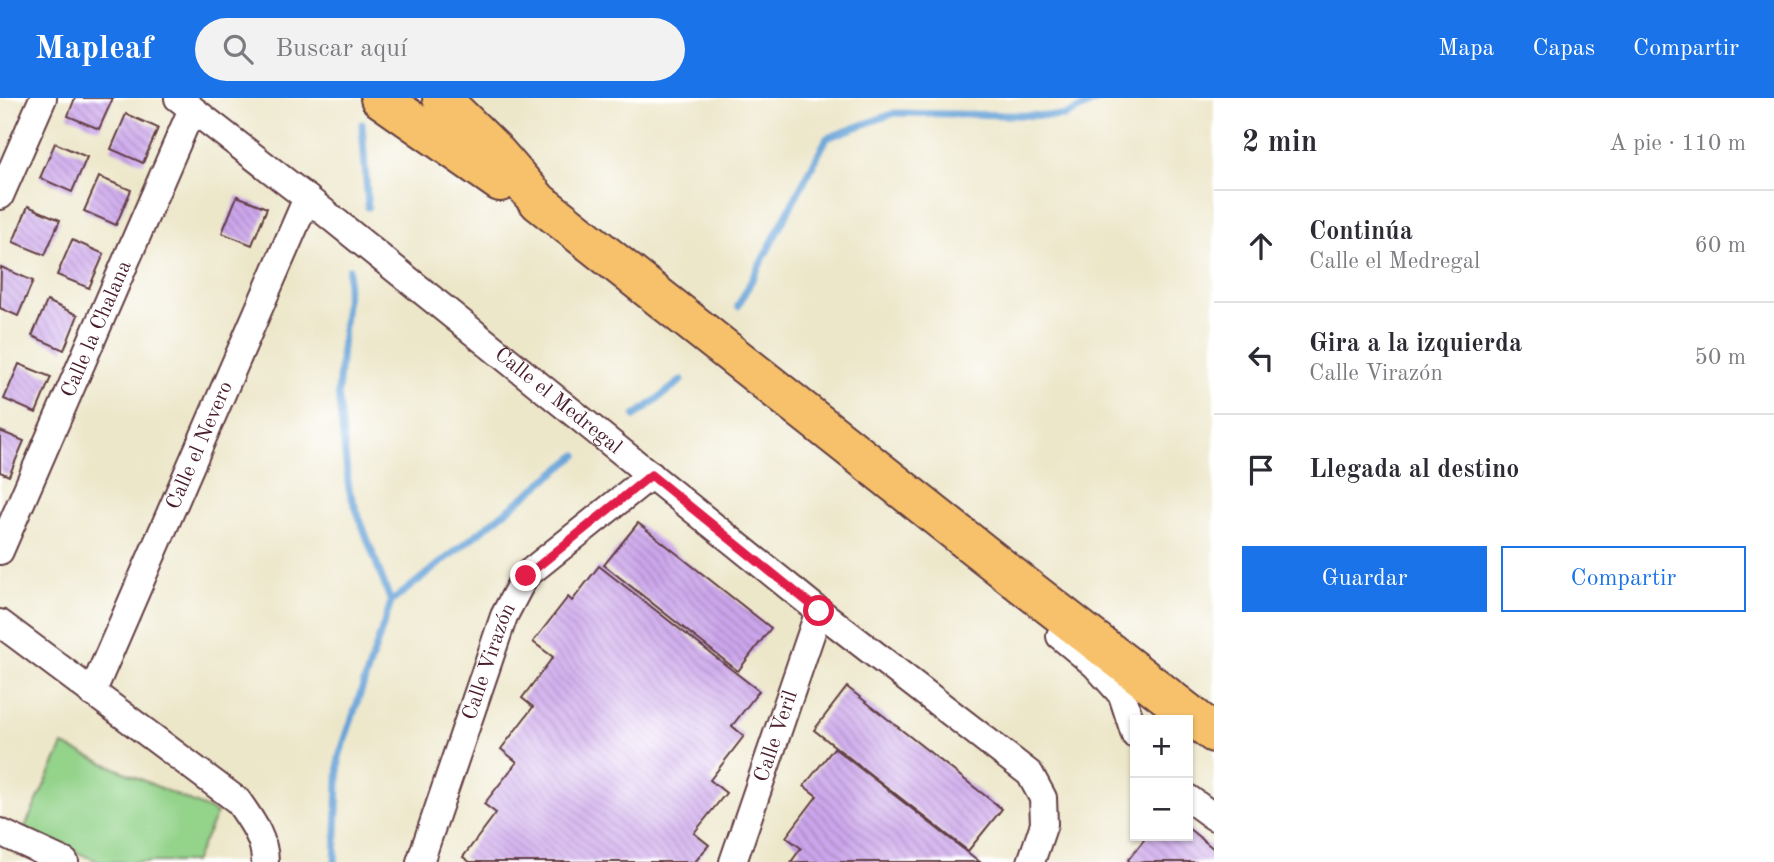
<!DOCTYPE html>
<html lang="es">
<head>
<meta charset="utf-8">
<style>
	:root { --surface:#fff; --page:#f2f2f3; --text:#2b2b33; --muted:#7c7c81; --line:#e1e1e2; --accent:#1a73e8 }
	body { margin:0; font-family:"Old Standard TT",serif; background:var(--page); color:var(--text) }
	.controls { position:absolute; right:21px; bottom:21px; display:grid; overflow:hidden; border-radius:0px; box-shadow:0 2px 5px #0004 }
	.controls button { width:63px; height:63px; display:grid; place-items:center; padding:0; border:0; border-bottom:2px solid var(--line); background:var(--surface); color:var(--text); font:35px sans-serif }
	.stop { position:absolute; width:21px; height:21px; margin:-16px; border:5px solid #e11d48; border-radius:50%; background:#fff }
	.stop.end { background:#e11d48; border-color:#fff; box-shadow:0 2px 7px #0008 }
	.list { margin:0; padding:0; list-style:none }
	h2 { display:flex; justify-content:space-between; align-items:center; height:91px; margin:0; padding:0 28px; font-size:30px }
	h2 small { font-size:23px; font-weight:400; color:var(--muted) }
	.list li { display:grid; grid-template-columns:46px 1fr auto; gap:21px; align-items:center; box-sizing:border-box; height:112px; padding:0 28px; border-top:2px solid var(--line) }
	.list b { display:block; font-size:26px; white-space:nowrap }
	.list p { margin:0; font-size:23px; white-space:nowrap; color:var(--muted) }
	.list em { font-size:23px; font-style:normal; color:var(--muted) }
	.actions { display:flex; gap:14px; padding:21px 28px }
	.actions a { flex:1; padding:16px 0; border:2px solid var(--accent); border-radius:0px; text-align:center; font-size:24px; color:var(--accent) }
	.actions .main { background:var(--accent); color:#fff }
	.icon { flex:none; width:38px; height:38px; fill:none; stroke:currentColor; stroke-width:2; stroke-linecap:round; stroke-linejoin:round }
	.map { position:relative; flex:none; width:1214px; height:764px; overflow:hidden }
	header { display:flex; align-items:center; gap:42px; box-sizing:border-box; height:98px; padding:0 35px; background:var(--accent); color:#fff }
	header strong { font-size:33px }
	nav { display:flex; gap:38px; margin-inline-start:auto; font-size:24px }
	.search { width:490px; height:63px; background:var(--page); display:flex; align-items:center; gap:18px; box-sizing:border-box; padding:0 24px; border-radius:38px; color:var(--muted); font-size:26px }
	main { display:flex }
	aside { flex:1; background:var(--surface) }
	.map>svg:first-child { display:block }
	.grass { fill:#93d38a; stroke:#6e795a; stroke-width:2 }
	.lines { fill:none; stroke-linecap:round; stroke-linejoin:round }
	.stream { stroke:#65a2d7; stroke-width:7 }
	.building { fill:url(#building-back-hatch) }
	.street-casing { stroke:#623d43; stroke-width:30 }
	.highway-casing { stroke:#623d43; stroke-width:42 }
	.street { stroke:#fff; stroke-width:26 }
	.highway { stroke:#f6c16b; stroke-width:38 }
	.route { stroke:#e11d48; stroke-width:9 }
	.labels { text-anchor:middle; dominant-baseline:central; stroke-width:5; stroke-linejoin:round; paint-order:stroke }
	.street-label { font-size:21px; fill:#4a1f2b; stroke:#fff }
</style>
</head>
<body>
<header>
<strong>Mapleaf</strong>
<div class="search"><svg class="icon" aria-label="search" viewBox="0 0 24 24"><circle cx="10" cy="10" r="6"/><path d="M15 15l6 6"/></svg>Buscar aquí</div>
<nav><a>Mapa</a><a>Capas</a><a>Compartir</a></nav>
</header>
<main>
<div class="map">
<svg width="1214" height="764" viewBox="0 0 1214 764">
	<defs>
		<pattern id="building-back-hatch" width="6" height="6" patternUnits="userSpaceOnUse" patternTransform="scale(1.75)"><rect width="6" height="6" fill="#cca6ec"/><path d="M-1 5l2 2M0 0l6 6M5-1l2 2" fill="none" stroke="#a887bf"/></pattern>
	</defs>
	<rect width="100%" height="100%" fill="#fff"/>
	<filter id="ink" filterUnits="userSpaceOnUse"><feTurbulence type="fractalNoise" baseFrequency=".0143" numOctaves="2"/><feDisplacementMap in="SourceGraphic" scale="14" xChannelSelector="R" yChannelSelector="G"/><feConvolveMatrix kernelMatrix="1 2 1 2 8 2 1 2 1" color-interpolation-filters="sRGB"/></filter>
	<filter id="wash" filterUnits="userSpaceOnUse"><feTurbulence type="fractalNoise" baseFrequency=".00686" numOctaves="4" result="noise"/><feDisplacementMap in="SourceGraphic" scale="28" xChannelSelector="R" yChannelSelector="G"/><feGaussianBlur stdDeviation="1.57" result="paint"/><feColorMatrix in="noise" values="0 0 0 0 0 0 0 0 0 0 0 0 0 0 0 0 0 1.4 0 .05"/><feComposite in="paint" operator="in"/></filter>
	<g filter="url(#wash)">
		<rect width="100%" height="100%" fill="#ede7ca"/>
		<path class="grass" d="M63 647 217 715 194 764H99L24 731Z"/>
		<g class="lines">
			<g class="stream">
				<path d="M362 26 368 109"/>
				<path d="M349 171 338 294 349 392 391 504"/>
				<path d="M738 208 827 40 895 15 1065 18 1101 0"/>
				<path d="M635 318 682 282"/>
				<path d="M335 764 339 659 391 504 577 357"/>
			</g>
		</g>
		<g id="blocks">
			<g class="building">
				<path d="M75 0H113L99 31 68 18Z"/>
				<path d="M126 16 158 30 143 65 111 51Z"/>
				<path d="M55 45 87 59 72 94 40 80Z"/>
				<path d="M99 79 131 92 116 127 84 113Z"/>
				<path d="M237 98 267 110 252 147 222 135Z"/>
				<path d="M28 108 60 122 45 157 13 144Z"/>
				<path d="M72 142 104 156 89 190 57 177Z"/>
				<path d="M1 169 33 183 18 218 0 210Z"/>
				<path d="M47 203 78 217 64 252 32 238Z"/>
				<path d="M19 266 51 279 36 315 4 301Z"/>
				<path d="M0 333 24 343 9 378 0 374Z"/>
				<path d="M638 425 771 530 738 573 604 467Z"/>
				<path d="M599 468 759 593 732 628 744 638 710 682 726 695 694 735 709 747 695 764H470L463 759 496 715 484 706 517 664 501 651 533 609 522 600 553 559 533 544 568 499 572 503Z"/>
				<path d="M847 589 1002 711 968 753 814 632Z"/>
				<path d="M834 650 980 764H791L801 750 786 739 817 698 804 688Z"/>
				<path d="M1188 730 1214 751V764H1130L1128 762 1147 738H1188Z"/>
			</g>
		</g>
	</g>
	<g filter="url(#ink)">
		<use href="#blocks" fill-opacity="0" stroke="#623d43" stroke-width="2"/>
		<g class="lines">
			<g class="street-casing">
				<g id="street">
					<path id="s1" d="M178 0 307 100 819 513 1030 676 1043 700 1044 726 1031 764"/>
					<path d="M0 98 43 0"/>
					<path id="s2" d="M0 453 192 11"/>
					<path d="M0 525 238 703C251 722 265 740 265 764"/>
					<path d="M1060 538 1095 567 1122 597 1135 637"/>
					<path id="s3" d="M92 595 307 100"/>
					<path d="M1188 700 1214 719"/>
					<path d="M0 734 65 764"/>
					<path id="s4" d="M420 764 504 518 525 478 651 377"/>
					<path id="s5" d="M733 764 819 513"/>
				</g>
			</g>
			<g class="highway-casing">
				<g id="highway">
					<path d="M380 0 500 84"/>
					<path d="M442 0 449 8 493 51 539 104 1022 486 1214 635"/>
				</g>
			</g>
			<use href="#street" class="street"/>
			<use href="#highway" class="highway"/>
		</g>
	</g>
	<g class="lines" filter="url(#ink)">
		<path class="route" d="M526 478 651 377 819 513"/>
	</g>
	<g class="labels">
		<g class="street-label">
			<text stroke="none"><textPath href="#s2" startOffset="242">Calle la Chalana</textPath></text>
			<text stroke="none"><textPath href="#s1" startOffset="486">Calle el Medregal</textPath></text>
			<text stroke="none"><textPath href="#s3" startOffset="270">Calle el Nevero</textPath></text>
			<text stroke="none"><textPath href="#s4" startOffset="212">Calle Virazón</textPath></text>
			<text stroke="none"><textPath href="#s5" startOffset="133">Calle Veril</textPath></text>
		</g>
	</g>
</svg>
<div class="controls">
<button>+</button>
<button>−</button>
</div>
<div class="stop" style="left:819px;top:513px"></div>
<div class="stop end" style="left:526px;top:478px"></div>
</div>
<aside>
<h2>2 min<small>A pie · 110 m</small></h2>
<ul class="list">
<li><svg class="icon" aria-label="ahead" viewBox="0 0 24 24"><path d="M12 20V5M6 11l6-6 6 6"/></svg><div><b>Continúa</b><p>Calle el Medregal</p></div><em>60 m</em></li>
<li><svg class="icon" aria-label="left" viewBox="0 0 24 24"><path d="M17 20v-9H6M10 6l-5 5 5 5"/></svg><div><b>Gira a la izquierda</b><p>Calle Virazón</p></div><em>50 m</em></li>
<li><svg class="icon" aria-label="arrive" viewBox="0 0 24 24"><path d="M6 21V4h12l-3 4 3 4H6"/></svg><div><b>Llegada al destino</b></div></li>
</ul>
<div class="actions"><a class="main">Guardar</a><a>Compartir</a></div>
</aside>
</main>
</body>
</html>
